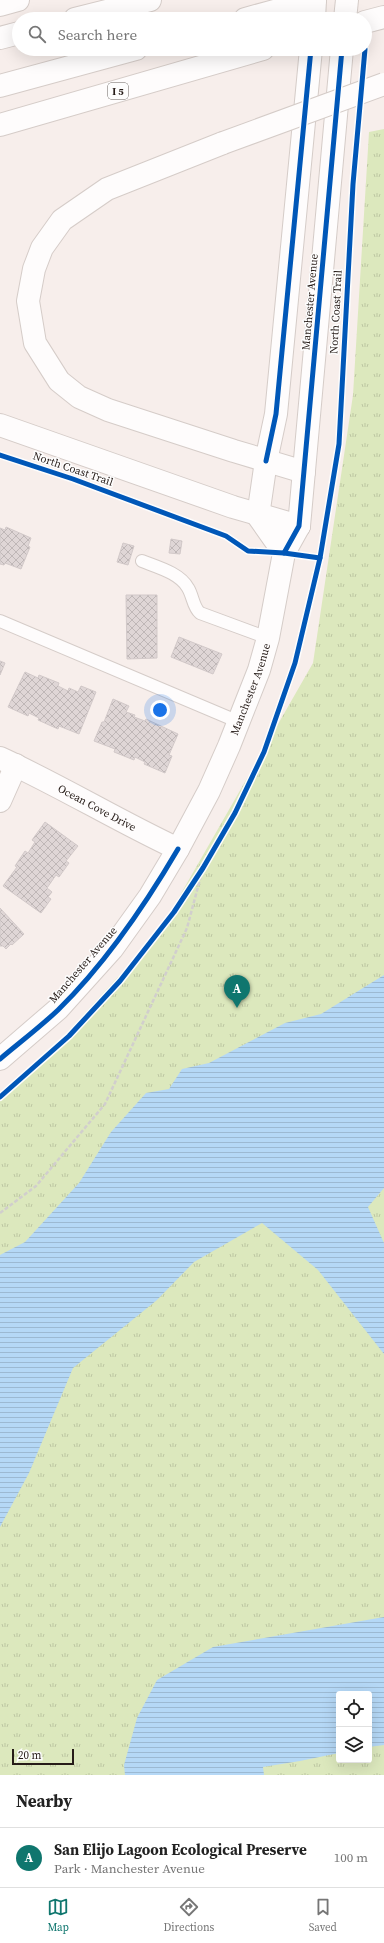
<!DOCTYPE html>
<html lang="en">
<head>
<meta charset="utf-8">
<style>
	:root { --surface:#fff; --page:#f6f6f6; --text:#222; --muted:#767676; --line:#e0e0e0; --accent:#0f766e }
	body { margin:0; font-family:"Source Serif 4",serif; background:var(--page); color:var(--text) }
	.controls { position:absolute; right:12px; bottom:12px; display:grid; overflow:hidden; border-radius:4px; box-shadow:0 4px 16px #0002 }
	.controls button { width:36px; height:36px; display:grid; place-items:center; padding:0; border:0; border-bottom:1px solid var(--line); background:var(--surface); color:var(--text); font:20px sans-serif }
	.scale { position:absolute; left:12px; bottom:10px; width:62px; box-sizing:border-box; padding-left:4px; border:2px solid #261c18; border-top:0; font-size:11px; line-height:14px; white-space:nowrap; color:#261c18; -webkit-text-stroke:3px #fdfdfd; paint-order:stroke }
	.you { position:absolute; left:160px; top:710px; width:14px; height:14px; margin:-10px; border:3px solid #fff; border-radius:50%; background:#1a73e8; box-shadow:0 0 0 6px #1a73e833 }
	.badge { display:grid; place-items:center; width:26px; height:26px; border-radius:50%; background:var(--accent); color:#fff; font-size:13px; font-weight:700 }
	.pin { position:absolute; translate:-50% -33px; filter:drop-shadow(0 1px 2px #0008) }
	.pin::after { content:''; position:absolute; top:21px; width:14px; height:12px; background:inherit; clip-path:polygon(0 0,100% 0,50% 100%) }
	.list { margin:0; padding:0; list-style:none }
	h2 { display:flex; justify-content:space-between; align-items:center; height:52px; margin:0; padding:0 16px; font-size:17px }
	h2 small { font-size:13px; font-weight:400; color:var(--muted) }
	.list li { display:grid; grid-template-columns:26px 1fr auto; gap:12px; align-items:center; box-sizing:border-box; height:60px; padding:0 16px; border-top:1px solid var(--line) }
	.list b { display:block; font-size:15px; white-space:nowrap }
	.list p { margin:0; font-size:13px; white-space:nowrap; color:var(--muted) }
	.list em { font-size:13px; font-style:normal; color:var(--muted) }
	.icon { flex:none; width:22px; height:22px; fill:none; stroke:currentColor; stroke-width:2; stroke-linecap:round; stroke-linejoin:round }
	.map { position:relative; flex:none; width:384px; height:1775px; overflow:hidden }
	.search { position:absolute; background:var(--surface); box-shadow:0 4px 16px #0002; left:12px; right:12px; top:12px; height:44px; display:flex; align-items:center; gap:10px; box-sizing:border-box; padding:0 14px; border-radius:22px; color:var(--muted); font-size:15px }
	.sheet { height:112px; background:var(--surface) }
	nav { display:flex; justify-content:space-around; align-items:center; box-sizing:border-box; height:56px; border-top:1px solid var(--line); background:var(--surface); font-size:11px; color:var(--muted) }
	nav a { display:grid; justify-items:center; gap:2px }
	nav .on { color:var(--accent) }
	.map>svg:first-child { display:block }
	.park { fill:url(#park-tufts); fill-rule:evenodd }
	.water { fill:url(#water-rules) }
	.building { fill:url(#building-cross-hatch); stroke:#d2c9c9 }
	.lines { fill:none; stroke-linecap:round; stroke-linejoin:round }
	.lane-casing { stroke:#d5ccc8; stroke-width:14 }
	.street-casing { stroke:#d5ccc8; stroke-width:24 }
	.secondary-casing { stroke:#d5ccc8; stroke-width:24 }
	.primary-casing { stroke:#d5ccc8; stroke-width:24 }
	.highway-casing { stroke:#d5ccc8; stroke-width:24 }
	.path { stroke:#d1cecd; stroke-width:2.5; stroke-dasharray:4 2; stroke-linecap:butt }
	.lane { stroke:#fefcfc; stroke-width:12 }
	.street { stroke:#fefcfc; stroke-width:22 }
	.secondary { stroke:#fefcfc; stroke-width:22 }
	.primary { stroke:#fefcfc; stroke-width:22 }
	.highway { stroke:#fefcfc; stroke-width:22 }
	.highway-bridge-casing { stroke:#d5ccc8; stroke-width:24; stroke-linecap:butt }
	.highway-bridge { stroke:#fefcfc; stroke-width:22 }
	.cycleway-casing { stroke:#fdfdfd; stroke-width:8 }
	.cycleway { stroke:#0057b8; stroke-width:5 }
	.labels { text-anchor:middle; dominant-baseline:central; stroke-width:3; stroke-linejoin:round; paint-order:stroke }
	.shield { fill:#fdfdfd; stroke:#66605d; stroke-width:1 }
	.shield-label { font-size:10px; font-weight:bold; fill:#261c18 }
	.street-label { font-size:11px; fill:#261c18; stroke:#fdfdfd }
</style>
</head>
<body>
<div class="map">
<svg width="384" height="1775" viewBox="0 0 384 1775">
	<defs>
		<pattern id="park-tufts" width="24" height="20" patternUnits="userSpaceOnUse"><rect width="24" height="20" fill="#dce8bd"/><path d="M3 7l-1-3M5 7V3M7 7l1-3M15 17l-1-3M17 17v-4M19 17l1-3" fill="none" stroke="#bdc6a2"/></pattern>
		<pattern id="water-rules" width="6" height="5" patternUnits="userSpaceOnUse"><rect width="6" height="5" fill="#b5d8f6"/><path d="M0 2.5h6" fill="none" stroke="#9cb9d2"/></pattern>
		<pattern id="building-cross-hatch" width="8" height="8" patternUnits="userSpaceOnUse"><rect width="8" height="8" fill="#dfd6d6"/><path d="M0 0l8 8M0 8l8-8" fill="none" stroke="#bfb7b7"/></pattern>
	</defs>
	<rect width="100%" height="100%" fill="#f7eeeb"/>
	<path class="park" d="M384 129V1775H0V1097L20 1084 159 932 313 663 353 395 369 132ZM339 1694H369V1760H339Z"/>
	<g class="water">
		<path d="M384 975V1188L368 1207 384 1243V1354L318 1270 262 1223 194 1262 157 1300 73 1368 29 1473 0 1527V1255L25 1242 79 1183 111 1132 146 1093 169 1089 182 1069 209 1063 285 1023 321 1014Z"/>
		<path d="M384 1617V1745L369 1747V1694H339V1753L300 1761 263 1767 264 1775H125L124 1765 137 1718 157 1680 213 1647Z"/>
	</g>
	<g class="building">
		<path d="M6 527 31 538 28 546 30 547 21 569 5 563 4 565 0 564V528L5 530Z"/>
		<path d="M171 539 182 541 180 554 169 553Z"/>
		<path d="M123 543 134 546 128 565 117 562Z"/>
		<path d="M126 595H157V658L127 659Z"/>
		<path d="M179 637 222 654 213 674 171 657Z"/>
		<path d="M0 661 5 663 0 675Z"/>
		<path d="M25 672 38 678 39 675 59 683 58 686 68 691 69 688 78 692 81 686 96 692 79 734 59 726 58 729 38 720 39 718 29 713 28 716 8 707Z"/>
		<path d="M113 699 129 706 126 712 135 715 134 717 145 721 146 719 178 734 169 755 172 756 165 773 144 764 145 762 135 757 134 760 114 752 115 749 94 741 102 722H104Z"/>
		<path d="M45 822 78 846 66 861 69 863 59 877 56 875 47 888 52 892 48 897 51 899 41 913 3 886 17 867 15 866 25 851 28 853 35 842 32 840Z"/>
		<path d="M0 908 24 934 12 945 11 944 6 949 3 946H0Z"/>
	</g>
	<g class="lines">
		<g class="lane-casing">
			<g id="lane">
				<path d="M142 561C157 567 180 573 188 588 193 596 193 607 200 613L268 638"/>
				<path d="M0 621 239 722"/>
			</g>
		</g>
		<g class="street-casing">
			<g id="street">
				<path id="s1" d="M0 758C61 786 118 821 178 849"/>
				<path d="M0 801 16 765"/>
			</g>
		</g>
		<g class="secondary-casing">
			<g id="secondary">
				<path d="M266 461 258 516 284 553"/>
				<path id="s2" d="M0 1059 58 1009 112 949 150 896 178 849 209 791 229 746 259 670 268 638 284 553 299 526"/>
			</g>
		</g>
		<g class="primary-casing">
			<g id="primary">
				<path d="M314 19 315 0"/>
				<path d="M345 19 347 0"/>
				<path d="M266 461 276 414 311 49"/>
				<path d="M299 526 342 49"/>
			</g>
		</g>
		<g class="highway-casing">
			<g id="highway">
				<path d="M0 5 18 0"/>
				<path d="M75 19 150 0"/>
				<path d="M245 19 315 0"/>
				<path d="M365 22 384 17"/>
				<path d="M0 38 19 33"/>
				<path d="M0 86 136 49"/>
				<path d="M0 125 263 49"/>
				<path d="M223 143 107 189 62 220 42 248 34 269 28 301 35 343 59 381 79 397 108 410 234 451 304 472"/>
				<path d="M0 425 233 507 299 526"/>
			</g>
		</g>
		<path class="path" d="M0 1213 36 1186 105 1104 187 928 203 868"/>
		<use href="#lane" class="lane"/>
		<use href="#street" class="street"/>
		<use href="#secondary" class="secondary"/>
		<use href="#primary" class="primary"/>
		<use href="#highway" class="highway"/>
		<g class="highway-bridge-casing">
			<path id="highway-bridge" d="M223 143 384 84"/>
		</g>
		<use href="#highway-bridge" class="highway-bridge"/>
		<g class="cycleway-casing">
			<g id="cycleway">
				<path d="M0 455 73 479 226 536 248 551 284 553 320 558"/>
				<path d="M266 461 276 414 311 49"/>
				<path d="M284 553 299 526 342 49"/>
				<path d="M0 1059C19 1043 40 1027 58 1010 106 963 144 907 178 849"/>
				<path d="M0 1097 69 1036 120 981 174 912 203 868 235 813 264 752 295 663 320 558 339 444 353 184 365 49"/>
			</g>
		</g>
		<use href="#cycleway" class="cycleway"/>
	</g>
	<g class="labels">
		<rect class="shield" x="108" y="83" width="20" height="16" rx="3"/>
		<g class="shield-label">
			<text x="118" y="91">I 5</text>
		</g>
		<g class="street-label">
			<text transform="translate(310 302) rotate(-85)">Manchester Avenue</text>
			<text transform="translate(336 312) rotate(-87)">North Coast Trail</text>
			<text transform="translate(73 469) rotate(19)">North Coast Trail</text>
			<text stroke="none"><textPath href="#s2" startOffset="453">Manchester Avenue</textPath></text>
			<text stroke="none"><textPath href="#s1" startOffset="109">Ocean Cove Drive</textPath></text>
			<text transform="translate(83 965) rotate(-49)">Manchester Avenue</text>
		</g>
	</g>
</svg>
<div class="controls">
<button><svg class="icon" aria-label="locate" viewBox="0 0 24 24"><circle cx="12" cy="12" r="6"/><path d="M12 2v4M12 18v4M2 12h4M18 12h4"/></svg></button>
<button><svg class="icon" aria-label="layers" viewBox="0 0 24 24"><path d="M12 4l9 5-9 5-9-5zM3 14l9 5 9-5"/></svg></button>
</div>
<div class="scale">20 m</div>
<div class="you"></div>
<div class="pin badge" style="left:237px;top:1008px">A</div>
<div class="search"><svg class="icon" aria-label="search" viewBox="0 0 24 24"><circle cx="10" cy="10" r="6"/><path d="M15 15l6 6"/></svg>Search here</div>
</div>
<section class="sheet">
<h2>Nearby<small></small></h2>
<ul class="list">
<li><span class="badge">A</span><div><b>San Elijo Lagoon Ecological Preserve</b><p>Park · Manchester Avenue</p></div><em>100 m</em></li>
</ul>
</section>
<nav>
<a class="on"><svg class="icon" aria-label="map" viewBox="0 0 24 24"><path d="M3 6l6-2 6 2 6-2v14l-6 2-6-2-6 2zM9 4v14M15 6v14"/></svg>Map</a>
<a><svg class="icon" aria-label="directions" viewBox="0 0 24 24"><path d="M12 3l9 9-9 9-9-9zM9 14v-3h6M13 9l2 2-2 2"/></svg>Directions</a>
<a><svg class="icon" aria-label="saved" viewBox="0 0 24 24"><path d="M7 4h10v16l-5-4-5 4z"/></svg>Saved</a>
</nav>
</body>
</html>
